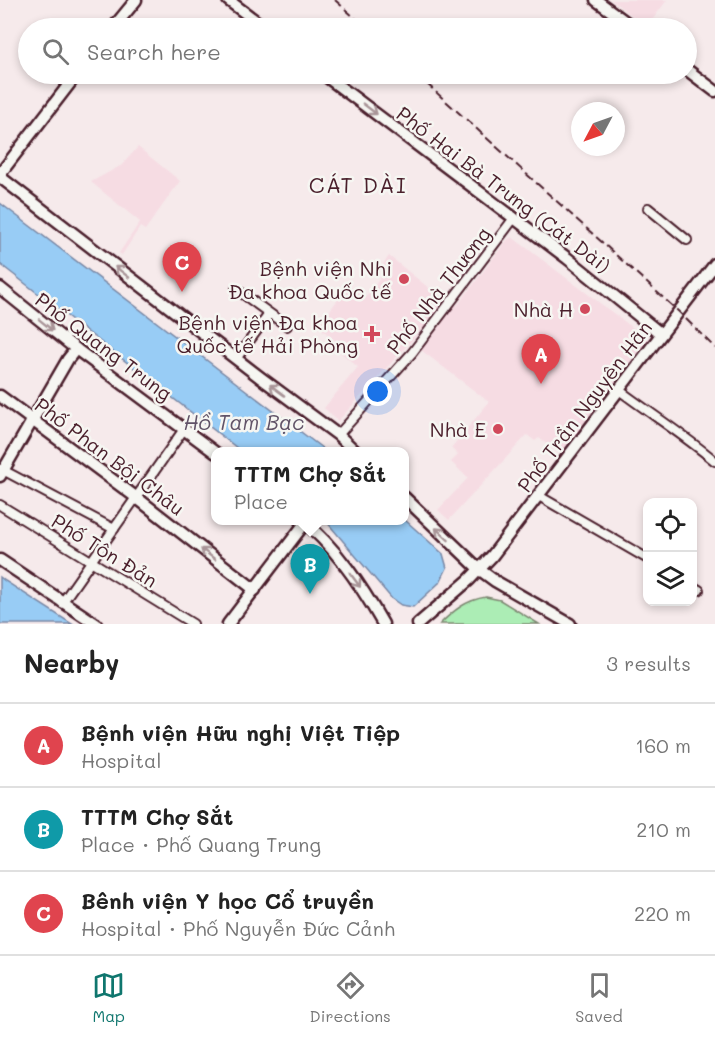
<!DOCTYPE html>
<html lang="en">
<head>
<meta charset="utf-8">
<style>
	:root { --surface:#fff; --page:#f2f2f2; --text:#222; --muted:#767676; --line:#e0e0e0; --accent:#0f766e }
	body { margin:0; font-family:Mali,sans-serif; background:var(--page); color:var(--text) }
	.controls { position:absolute; right:18px; bottom:18px; display:grid; overflow:hidden; border-radius:12px; box-shadow:0 3px 9px #0003 }
	.controls button { width:54px; height:54px; display:grid; place-items:center; padding:0; border:0; border-bottom:2px solid var(--line); background:var(--surface); color:var(--text); font:30px sans-serif }
	.compass { position:absolute; left:571px; top:102px; width:54px; height:54px; border-radius:50%; background:var(--surface); box-shadow:0 3px 9px #0003; rotate:229deg }
	.you { position:absolute; left:378px; top:392px; width:21px; height:21px; margin:-15px; border:4px solid #fff; border-radius:50%; background:#1a73e8; box-shadow:0 0 0 9px #1a73e833 }
	.badge { display:grid; place-items:center; width:39px; height:39px; border-radius:50%; background:var(--accent); color:#fff; font-size:20px; font-weight:700 }
	.pin { position:absolute; translate:-50% -50px; filter:drop-shadow(0 2px 3px #0008) }
	.pin::after { content:''; position:absolute; top:32px; width:21px; height:18px; background:inherit; clip-path:polygon(0 0,100% 0,50% 100%) }
	.popup { position:absolute; left:211px; top:447px; width:198px; height:78px; box-sizing:border-box; display:grid; place-content:center; border-radius:12px; background:var(--surface); filter:drop-shadow(0 2px 4px #0005); font-size:20px; white-space:nowrap; color:var(--muted) }
	.popup b { font-size:22px; color:var(--text) }
	.popup::after { content:''; position:absolute; left:50%; top:100%; margin-left:-12px; border:12px solid transparent; border-top-color:var(--surface) }
	.list { margin:0; padding:0; list-style:none }
	h2 { display:flex; justify-content:space-between; align-items:center; height:78px; margin:0; padding:0 24px; font-size:26px }
	h2 small { font-size:20px; font-weight:400; color:var(--muted) }
	.list li { display:grid; grid-template-columns:39px 1fr auto; gap:18px; align-items:center; box-sizing:border-box; height:84px; padding:0 24px; border-top:2px solid var(--line) }
	.list b { display:block; font-size:22px; white-space:nowrap }
	.list p { margin:0; font-size:20px; white-space:nowrap; color:var(--muted) }
	.list em { font-size:20px; font-style:normal; color:var(--muted) }
	.icon { flex:none; width:33px; height:33px; fill:none; stroke:currentColor; stroke-width:2; stroke-linecap:round; stroke-linejoin:round }
	.map { position:relative; flex:none; width:715px; height:624px; overflow:hidden }
	.search { position:absolute; background:var(--surface); box-shadow:0 3px 9px #0003; left:18px; right:18px; top:18px; height:66px; display:flex; align-items:center; gap:15px; box-sizing:border-box; padding:0 21px; border-radius:33px; color:var(--muted); font-size:22px }
	.sheet { height:330px; background:var(--surface) }
	nav { display:flex; justify-content:space-around; align-items:center; box-sizing:border-box; height:84px; border-top:2px solid var(--line); background:var(--surface); font-size:16px; color:var(--muted) }
	nav a { display:grid; justify-items:center; gap:3px }
	nav .on { color:var(--accent) }
	.map>svg:first-child { display:block }
	.built { fill:#f6dce3 }
	.green { fill:#acedb5; stroke:#7b8670; stroke-width:1.5 }
	.water { fill:#98ccf5; stroke:#7987a4; stroke-width:1.5 }
	.lines { fill:none; stroke-linecap:round; stroke-linejoin:round }
	.street-casing { stroke:#4a1f2b; stroke-width:12 }
	.secondary-casing { stroke:#4a1f2b; stroke-width:15 }
	.street { stroke:#f6f6f2; stroke-width:8 }
	.secondary { stroke:#f6f6f2; stroke-width:10 }
	.rail { stroke:#4a1f2b; stroke-width:2; stroke-dasharray:9 4.5; stroke-linecap:butt }
	.oneway { stroke:#a99598 }
	.poi-dot { fill:#d1495b; stroke:#f6f6f2; stroke-width:2 }
	.labels { text-anchor:middle; dominant-baseline:central; stroke-width:5; stroke-linejoin:round; paint-order:stroke }
	.street-label { font-size:20px; fill:#4a1f2b; stroke:#f6f6f2 }
	.poi-label { font-size:20px; fill:#4a1f2b; stroke:#f6f6f2; text-anchor:end }
	.water-label { font-size:21px; font-style:italic; fill:#615368; stroke:#f6f6f2 }
	.quarter-label { font-size:22px; letter-spacing:1.5px; fill:#4a1f2b; stroke:#f6f6f2 }
</style>
</head>
<body>
<div class="map">
<svg width="715" height="624" viewBox="0 0 715 624">
	<rect width="100%" height="100%" fill="#f6eaeb"/>
	<filter id="ink" filterUnits="userSpaceOnUse"><feTurbulence type="fractalNoise" baseFrequency=".0167" numOctaves="2"/><feDisplacementMap in="SourceGraphic" scale="12" xChannelSelector="R" yChannelSelector="G"/><feConvolveMatrix kernelMatrix="1 2 1 2 8 2 1 2 1" color-interpolation-filters="sRGB"/></filter>
	<g filter="url(#ink)">
		<g class="built">
			<path d="M611 0H667L647 27Z"/>
			<path d="M138 147 180 181 145 230 140 227 122 255 119 253 140 222 91 182 122 165Z"/>
			<path d="M512 237 649 340 562 455 539 438 535 441 527 435 449 520 438 510 468 478 451 462 458 455 451 448 489 402 421 350 455 304 457 306 507 240Z"/>
			<path d="M389 256 435 293 441 287 450 294 436 314 338 421 324 408 358 367 334 347 337 342 318 326 348 286 365 298 381 277 380 269Z"/>
		</g>
		<path class="green" d="M486 597 500 600 539 624H440C453 611 466 600 486 597Z"/>
		<g class="water">
			<path d="M0 203 322 448 326 451H241L0 264Z"/>
			<path d="M405 520 443 554 447 568 440 582 413 607 401 605 392 599 326 521Z"/>
			<path d="M0 577 5 581 72 624H0Z"/>
		</g>
		<g class="lines">
			<g class="street-casing">
				<g id="street">
					<path d="M648 208 687 240"/>
					<path d="M236 289 287 326"/>
					<path d="M236 359 269 314"/>
					<path d="M619 390C651 414 684 435 715 461"/>
					<path d="M338 435 412 353 514 218"/>
					<path d="M1 469 114 529"/>
					<path d="M539 496 648 559"/>
					<path d="M0 505 193 624"/>
					<path d="M692 586 699 590"/>
					<path d="M62 603 184 429"/>
				</g>
			</g>
			<g class="secondary-casing">
				<g id="secondary">
					<path d="M228 0 265 28"/>
					<path d="M596 0 634 28"/>
					<path d="M113 28 136 0"/>
					<path d="M686 69 715 91"/>
					<path d="M323 74 567 258 661 334"/>
					<path d="M0 174 77 74"/>
					<path d="M0 177 261 378 338 435 356 452"/>
					<path d="M0 288 76 349 216 453"/>
					<path d="M0 396 137 498 255 590"/>
					<path d="M0 476 68 359 76 349"/>
					<path d="M404 497 480 570 495 581 570 624"/>
					<path d="M302 520C336 547 362 587 383 624"/>
					<path d="M0 560 96 624"/>
					<path d="M228 624 305 523"/>
					<path d="M418 624 469 580 492 556 715 264"/>
				</g>
			</g>
			<use href="#street" class="street"/>
			<use href="#secondary" class="secondary"/>
			<g class="rail">
				<path d="M335 0 366 28"/>
				<path d="M416 74 679 312 715 348"/>
			</g>
		</g>
		<defs><path id="oneway-shaft" d="M-6 0H5M1.5-3L5.5 0L1.5 3" fill="none" stroke-width="1.6" stroke-linecap="round" stroke-linejoin="round" transform="scale(1.5)"/></defs>
		<g class="oneway">
			<use href="#oneway-shaft" transform="translate(370 109) rotate(37)"/>
			<use href="#oneway-shaft" transform="translate(122 272) rotate(-142)"/>
			<use href="#oneway-shaft" transform="translate(46 325) rotate(39)"/>
			<use href="#oneway-shaft" transform="translate(277 390) rotate(-143)"/>
			<use href="#oneway-shaft" transform="translate(442 534) rotate(-137)"/>
			<use href="#oneway-shaft" transform="translate(208 554) rotate(-142)"/>
			<use href="#oneway-shaft" transform="translate(355 580) rotate(54)"/>
		</g>
	</g>
	<g class="poi-dot">
		<circle cx="404" cy="279" r="6"/>
		<circle cx="585" cy="309" r="6"/>
		<path d="M369 325h6v6h6v6h-6v6h-6v-6h-6v-6h6z"/>
		<circle cx="498" cy="429" r="6"/>
	</g>
	<g class="labels">
		<g class="street-label">
			<text transform="translate(504 189) rotate(37)">Phố Hai Bà Trưng (Cát Dài)</text>
			<text transform="translate(438 290) rotate(-52)">Phố Nhà Thương</text>
			<text transform="translate(104 346) rotate(37)">Phố Quang Trung</text>
			<text transform="translate(584 406) rotate(-53)">Phố Trần Nguyên Hãn</text>
			<text transform="translate(110 456) rotate(37)">Phố Phan Bội Châu</text>
			<text transform="translate(105 550) rotate(32)">Phố Tôn Đản</text>
		</g>
		<g class="poi-label">
			<text x="392" y="268">Bệnh viện Nhi<tspan x="392" dy="23">Đa khoa Quốc tế</tspan></text>
			<text x="573" y="309">Nhà H</text>
			<text x="358" y="322">Bệnh viện Đa khoa<tspan x="358" dy="23">Quốc tế Hải Phòng</tspan></text>
			<text x="486" y="429">Nhà E</text>
		</g>
		<g class="water-label">
			<text x="244" y="421">Hồ Tam Bạc</text>
		</g>
		<g class="quarter-label">
			<text x="358" y="184">CÁT DÀI</text>
		</g>
	</g>
</svg>
<div class="controls">
<button><svg class="icon" aria-label="locate" viewBox="0 0 24 24"><circle cx="12" cy="12" r="6"/><path d="M12 2v4M12 18v4M2 12h4M18 12h4"/></svg></button>
<button><svg class="icon" aria-label="layers" viewBox="0 0 24 24"><path d="M12 4l9 5-9 5-9-5zM3 14l9 5 9-5"/></svg></button>
</div>
<svg class="compass" viewBox="-18 -18 36 36"><path d="M0-13l5 13h-10z" fill="#e53935"/><path d="M0 13l5-13h-10z" fill="#767676"/></svg>
<div class="you"></div>
<div class="pin badge" style="left:541px;top:384px;background:#e0444e">A</div>
<div class="pin badge" style="left:310px;top:594px;background:#0f9aa8">B</div>
<div class="popup"><b>TTTM Chợ Sắt</b>Place</div>
<div class="pin badge" style="left:182px;top:292px;background:#e0444e">C</div>
<div class="search"><svg class="icon" aria-label="search" viewBox="0 0 24 24"><circle cx="10" cy="10" r="6"/><path d="M15 15l6 6"/></svg>Search here</div>
</div>
<section class="sheet">
<h2>Nearby<small>3 results</small></h2>
<ul class="list">
<li><span class="badge" style="background:#e0444e">A</span><div><b>Bệnh viện Hữu nghị Việt Tiệp</b><p>Hospital</p></div><em>160 m</em></li>
<li><span class="badge" style="background:#0f9aa8">B</span><div><b>TTTM Chợ Sắt</b><p>Place · Phố Quang Trung</p></div><em>210 m</em></li>
<li><span class="badge" style="background:#e0444e">C</span><div><b>Bênh viện Y học Cổ truyền</b><p>Hospital · Phố Nguyễn Đức Cảnh</p></div><em>220 m</em></li>
</ul>
</section>
<nav>
<a class="on"><svg class="icon" aria-label="map" viewBox="0 0 24 24"><path d="M3 6l6-2 6 2 6-2v14l-6 2-6-2-6 2zM9 4v14M15 6v14"/></svg>Map</a>
<a><svg class="icon" aria-label="directions" viewBox="0 0 24 24"><path d="M12 3l9 9-9 9-9-9zM9 14v-3h6M13 9l2 2-2 2"/></svg>Directions</a>
<a><svg class="icon" aria-label="saved" viewBox="0 0 24 24"><path d="M7 4h10v16l-5-4-5 4z"/></svg>Saved</a>
</nav>
</body>
</html>
